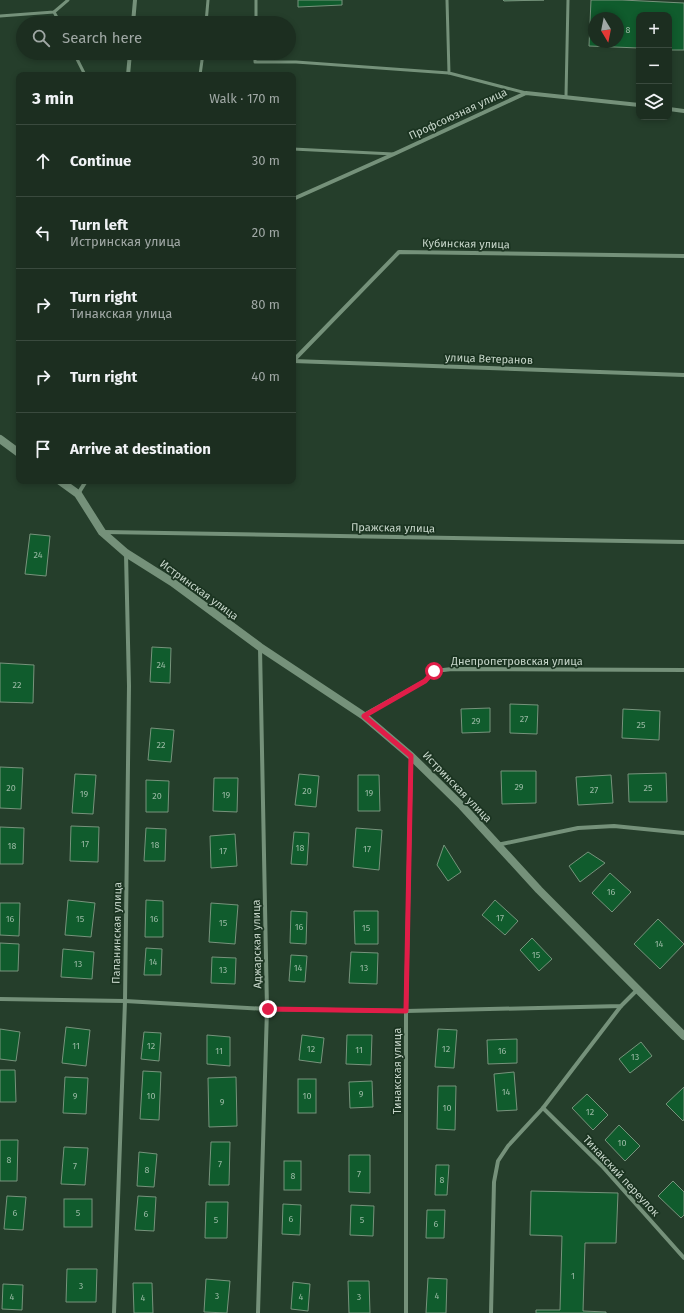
<!DOCTYPE html>
<html lang="en">
<head>
<meta charset="utf-8">
<style>
	:root { --surface:#1c2e20; --page:#293a2d; --text:#f1f3f6; --muted:#a0a8a5; --line:#3a4a3e }
	body { margin:0; font-family:"Fira Sans",sans-serif; background:var(--page); color:var(--text) }
	.controls { position:absolute; right:12px; top:12px; display:grid; overflow:hidden; border-radius:8px; box-shadow:0 2px 6px #0003 }
	.controls button { width:36px; height:36px; display:grid; place-items:center; padding:0; border:0; border-bottom:1px solid var(--line); background:var(--surface); color:var(--text); font:20px sans-serif }
	.compass { position:absolute; left:588px; top:12px; width:36px; height:36px; border-radius:50%; background:var(--surface); box-shadow:0 2px 6px #0003; rotate:170deg }
	.stop { position:absolute; width:12px; height:12px; margin:-9px; border:3px solid #e11d48; border-radius:50%; background:#fff }
	.stop.end { background:#e11d48; border-color:#fff; box-shadow:0 1px 4px #0008 }
	.list { margin:0; padding:0; list-style:none }
	h2 { display:flex; justify-content:space-between; align-items:center; height:52px; margin:0; padding:0 16px; font-size:17px }
	h2 small { font-size:13px; font-weight:400; color:var(--muted) }
	.list li { display:grid; grid-template-columns:26px 1fr auto; gap:12px; align-items:center; box-sizing:border-box; height:72px; padding:0 16px; border-top:1px solid var(--line) }
	.list b { display:block; font-size:15px; white-space:nowrap }
	.list p { margin:0; font-size:13px; white-space:nowrap; color:var(--muted) }
	.list em { font-size:13px; font-style:normal; color:var(--muted) }
	.icon { flex:none; width:22px; height:22px; fill:none; stroke:currentColor; stroke-width:2; stroke-linecap:round; stroke-linejoin:round }
	.map { position:relative; flex:none; width:684px; height:1313px; overflow:hidden }
	.search { position:absolute; background:var(--surface); box-shadow:0 2px 6px #0003; left:16px; top:16px; width:280px; height:44px; display:flex; align-items:center; gap:10px; box-sizing:border-box; padding:0 14px; border-radius:22px; color:var(--muted); font-size:15px }
	.panel { position:absolute; background:var(--surface); box-shadow:0 2px 6px #0003; left:16px; top:72px; width:280px; height:412px; border-radius:8px }
	.map>svg:first-child { display:block }
	.building { fill:#105c2d; stroke:#77937c; fill-rule:evenodd }
	.lines { fill:none; stroke-linecap:round; stroke-linejoin:round }
	.lane { stroke:#75917a; stroke-width:3 }
	.street { stroke:#75917a; stroke-width:4 }
	.secondary { stroke:#75917a; stroke-width:8 }
	.route { stroke:#e11d48; stroke-width:5 }
	.labels { text-anchor:middle; dominant-baseline:central; stroke-width:3.5; stroke-linejoin:round; paint-order:stroke }
	.number-label { font-size:9px; fill:#99b8a3 }
	.street-label { font-size:11px; fill:#c7d6ca; stroke:#1b3421 }
</style>
</head>
<body>
<div class="map">
<svg width="684" height="1313" viewBox="0 0 684 1313">
	<rect width="100%" height="100%" fill="#253e2b"/>
	<g class="building">
		<path d="M298 0H342V5L298 7Z"/>
		<path d="M503 0H544L504 1Z"/>
		<path d="M591 0H622L684 3V50H669V15H639V48L589 46ZM594 18H618V42H594Z"/>
		<path d="M30 534 50 536 46 576 25 574Z"/>
		<path d="M152 647 171 648 170 683 150 682Z"/>
		<path d="M0 663 34 665 33 703 0 702Z"/>
		<path d="M510 704 538 705 537 734 510 733Z"/>
		<path d="M490 708V732L462 733 461 709Z"/>
		<path d="M623 709 660 711 659 740 622 738Z"/>
		<path d="M151 728 174 730 171 762 148 760Z"/>
		<path d="M0 767 23 768 21 809 0 808Z"/>
		<path d="M501 771H536V803L502 804Z"/>
		<path d="M666 773 667 802H629L628 774Z"/>
		<path d="M75 774 96 775 93 814 72 813Z"/>
		<path d="M299 774 319 776 316 807 295 805Z"/>
		<path d="M358 775H379L380 811H358Z"/>
		<path d="M611 775 613 803 578 805 576 777Z"/>
		<path d="M214 778H238L237 812 213 811Z"/>
		<path d="M146 780 169 781 168 812H146Z"/>
		<path d="M71 826 99 827 98 862 70 861Z"/>
		<path d="M0 827 24 828 23 864H0Z"/>
		<path d="M146 828 166 829 165 861H144Z"/>
		<path d="M356 828 382 830 379 870 353 867Z"/>
		<path d="M294 832 309 833 307 865 291 864Z"/>
		<path d="M235 834 237 866 211 868 210 836Z"/>
		<path d="M444 845 461 872 448 881 437 865Z"/>
		<path d="M588 852 605 863 580 882 569 866Z"/>
		<path d="M610 873 631 892 612 912 592 893Z"/>
		<path d="M68 900 95 903 91 937 65 935Z"/>
		<path d="M146 900 163 901V937H145Z"/>
		<path d="M495 900 518 921 505 935 482 915Z"/>
		<path d="M0 903H20L19 936 0 935Z"/>
		<path d="M211 903 238 905 235 944 209 942Z"/>
		<path d="M291 911 307 912 306 944 290 943Z"/>
		<path d="M354 911H378V944H355Z"/>
		<path d="M658 919 684 944 660 969 634 944Z"/>
		<path d="M532 938 552 959 539 971 520 950Z"/>
		<path d="M0 943 19 944 18 971H0Z"/>
		<path d="M146 948 162 949 161 975H144Z"/>
		<path d="M63 949 94 952 92 979 61 977Z"/>
		<path d="M351 952 378 953 377 984 349 983Z"/>
		<path d="M291 955 307 956 305 982 289 981Z"/>
		<path d="M212 957 236 958 235 984 211 983Z"/>
		<path d="M66 1027 90 1030 86 1066 62 1063Z"/>
		<path d="M0 1029 20 1032 16 1061 0 1059Z"/>
		<path d="M438 1029 457 1030 454 1068 435 1067Z"/>
		<path d="M144 1032 161 1033 159 1061 141 1059Z"/>
		<path d="M207 1035 230 1037V1066L207 1064Z"/>
		<path d="M302 1035 324 1038 321 1063 299 1060Z"/>
		<path d="M347 1035H372L371 1065 346 1064Z"/>
		<path d="M517 1039V1063L488 1064 487 1040Z"/>
		<path d="M641 1042 652 1056 630 1073 619 1059Z"/>
		<path d="M0 1070H15L16 1102H0Z"/>
		<path d="M143 1071 161 1072 159 1120 140 1119Z"/>
		<path d="M514 1072 517 1110 497 1111 494 1074Z"/>
		<path d="M65 1077 88 1078 86 1114 63 1113Z"/>
		<path d="M236 1077 237 1126 209 1127 208 1078Z"/>
		<rect x="298" y="1079" width="18" height="34"/>
		<path d="M372 1081 373 1107 350 1108 349 1082Z"/>
		<path d="M438 1086H456L455 1130 437 1129Z"/>
		<path d="M684 1087V1119L683 1121 666 1104Z"/>
		<path d="M587 1094 608 1115 593 1130 572 1108Z"/>
		<path d="M619 1125 640 1146 625 1161 605 1140Z"/>
		<path d="M0 1140H18L17 1181H0Z"/>
		<path d="M211 1142H230L229 1185H209Z"/>
		<path d="M64 1147 88 1148 85 1185 61 1184Z"/>
		<path d="M139 1152 157 1154 154 1187 137 1186Z"/>
		<path d="M349 1155H370V1193L349 1192Z"/>
		<rect x="284" y="1161" width="17" height="29"/>
		<path d="M436 1165H449L447 1195H435Z"/>
		<path d="M673 1181 684 1192V1215L681 1218 658 1196Z"/>
		<path d="M531 1191 618 1193 616 1243H585L583 1311 606 1312V1313H536V1310H560L562 1236 530 1235Z"/>
		<path d="M7 1196 26 1197 23 1230 4 1229Z"/>
		<path d="M138 1196 156 1197 154 1231 135 1230Z"/>
		<rect x="64" y="1199" width="28" height="28"/>
		<path d="M206 1202H228L227 1238H205Z"/>
		<path d="M283 1204 301 1205 300 1235 282 1234Z"/>
		<path d="M351 1205 374 1206 373 1236 350 1235Z"/>
		<path d="M427 1210H445L444 1238H426Z"/>
		<path d="M67 1269H97L96 1302H66Z"/>
		<path d="M428 1278 447 1279 446 1313H426Z"/>
		<path d="M206 1279 230 1281 227 1313 204 1312Z"/>
		<path d="M348 1281H369L370 1313H349Z"/>
		<path d="M293 1282 310 1284 308 1311 291 1309Z"/>
		<path d="M133 1283H152L153 1313H134Z"/>
		<path d="M3 1284 23 1285 22 1310 2 1309Z"/>
	</g>
	<g class="lines">
		<g class="lane">
			<path d="M447 0 449 73 526 93"/>
			<path d="M54 12 60 23"/>
			<path d="M0 16 54 12 68 0"/>
			<path d="M206 23 208 0"/>
			<path d="M256 23V0"/>
			<path d="M74 53 85 75"/>
			<path d="M255 53V62H296L449 73"/>
			<path d="M200 75 203 53"/>
			<path d="M566 96 568 0"/>
			<path d="M293 149 393 154"/>
		</g>
		<g class="street">
			<path d="M133 23 135 0"/>
			<path d="M128 75 130 53"/>
			<path d="M669 109 684 111"/>
			<path d="M293 199 394 154 526 93 639 105"/>
			<path d="M293 361 399 252 684 256"/>
			<path d="M293 361 684 375"/>
			<path d="M78 494 86 481"/>
			<path d="M104 532 684 542"/>
			<path d="M364 715 425 681 435 671 452 669 684 670"/>
			<path d="M497 845 578 828 614 826 684 833"/>
			<path d="M0 999 125 1001 267 1009 406 1011 621 1006 638 989"/>
			<path d="M543 1108 602 1166 684 1258"/>
			<path d="M114 1313 125 1001 129 686 126 554"/>
			<path d="M258 1313 267 1009 260 648"/>
			<path d="M406 1313V1011L411 757"/>
			<path d="M491 1313 494 1182 498 1161 508 1146 543 1108 621 1006"/>
		</g>
		<g class="secondary">
			<path d="M0 439 19 453"/>
			<path d="M60 481 78 494 102 532 126 553 172 582 260 647 364 716 411 756 462 806 539 890 684 1036"/>
		</g>
	</g>
	<g class="lines">
		<path class="route" d="M268 1009 406 1011 411 756 364 716 425 681 434 671"/>
	</g>
	<g class="labels">
		<g class="number-label">
			<text x="628" y="30">8</text>
			<text x="38" y="555">24</text>
			<text x="161" y="665">24</text>
			<text x="17" y="685">22</text>
			<text x="524" y="719">27</text>
			<text x="476" y="721">29</text>
			<text x="641" y="725">25</text>
			<text x="161" y="745">22</text>
			<text x="519" y="787">29</text>
			<text x="11" y="788">20</text>
			<text x="648" y="788">25</text>
			<text x="594" y="790">27</text>
			<text x="307" y="791">20</text>
			<text x="369" y="793">19</text>
			<text x="84" y="794">19</text>
			<text x="226" y="795">19</text>
			<text x="157" y="796">20</text>
			<text x="85" y="844">17</text>
			<text x="155" y="845">18</text>
			<text x="12" y="846">18</text>
			<text x="300" y="848">18</text>
			<text x="367" y="849">17</text>
			<text x="223" y="851">17</text>
			<text x="611" y="892">16</text>
			<text x="500" y="918">17</text>
			<text x="10" y="919">16</text>
			<text x="80" y="919">15</text>
			<text x="154" y="919">16</text>
			<text x="223" y="923">15</text>
			<text x="299" y="927">16</text>
			<text x="366" y="928">15</text>
			<text x="659" y="944">14</text>
			<text x="536" y="955">15</text>
			<text x="153" y="962">14</text>
			<text x="78" y="964">13</text>
			<text x="298" y="968">14</text>
			<text x="364" y="968">13</text>
			<text x="223" y="970">13</text>
			<text x="76" y="1046">11</text>
			<text x="151" y="1046">12</text>
			<text x="311" y="1049">12</text>
			<text x="446" y="1049">12</text>
			<text x="359" y="1050">11</text>
			<text x="219" y="1051">11</text>
			<text x="502" y="1051">16</text>
			<text x="635" y="1057">13</text>
			<text x="506" y="1092">14</text>
			<text x="361" y="1094">9</text>
			<text x="75" y="1096">9</text>
			<text x="151" y="1096">10</text>
			<text x="307" y="1096">10</text>
			<text x="222" y="1102">9</text>
			<text x="447" y="1108">10</text>
			<text x="590" y="1112">12</text>
			<text x="622" y="1143">10</text>
			<text x="9" y="1160">8</text>
			<text x="220" y="1164">7</text>
			<text x="75" y="1166">7</text>
			<text x="147" y="1170">8</text>
			<text x="359" y="1174">7</text>
			<text x="293" y="1176">8</text>
			<text x="442" y="1180">8</text>
			<text x="15" y="1213">6</text>
			<text x="78" y="1213">5</text>
			<text x="146" y="1214">6</text>
			<text x="291" y="1219">6</text>
			<text x="216" y="1220">5</text>
			<text x="362" y="1220">5</text>
			<text x="436" y="1224">6</text>
			<text x="573" y="1276">1</text>
			<text x="81" y="1286">3</text>
			<text x="217" y="1296">3</text>
			<text x="437" y="1296">4</text>
			<text x="12" y="1297">4</text>
			<text x="301" y="1297">4</text>
			<text x="359" y="1297">3</text>
			<text x="143" y="1298">4</text>
		</g>
		<g class="street-label">
			<text transform="translate(458 114) rotate(-25)">Профсоюзная улица</text>
			<text transform="translate(466 244) rotate(1)">Кубинская улица</text>
			<text transform="translate(489 359) rotate(2)">улица Ветеранов</text>
			<text transform="translate(393 528) rotate(1)">Пражская улица</text>
			<text transform="translate(199 590) rotate(36)">Истринская улица</text>
			<text x="517" y="661">Днепропетровская улица</text>
			<text transform="translate(457 787) rotate(46)">Истринская улица</text>
			<text transform="translate(117 933) rotate(-89)">Папанинская улица</text>
			<text transform="translate(257 944) rotate(-91)">Аджарская улица</text>
			<text transform="translate(397 1071) rotate(-90)">Тинакская улица</text>
			<text transform="translate(621 1176) rotate(47)">Тинакский переулок</text>
		</g>
	</g>
</svg>
<div class="controls">
<button>+</button>
<button>−</button>
<button><svg class="icon" aria-label="layers" viewBox="0 0 24 24"><path d="M12 4l9 5-9 5-9-5zM3 14l9 5 9-5"/></svg></button>
</div>
<svg class="compass" viewBox="-18 -18 36 36"><path d="M0-13l5 13h-10z" fill="#e53935"/><path d="M0 13l5-13h-10z" fill="#a0a8a5"/></svg>
<div class="stop" style="left:434px;top:671px"></div>
<div class="stop end" style="left:268px;top:1009px"></div>
<div class="search"><svg class="icon" aria-label="search" viewBox="0 0 24 24"><circle cx="10" cy="10" r="6"/><path d="M15 15l6 6"/></svg>Search here</div>
<section class="panel">
<h2>3 min<small>Walk · 170 m</small></h2>
<ul class="list">
<li><svg class="icon" aria-label="ahead" viewBox="0 0 24 24"><path d="M12 20V5M6 11l6-6 6 6"/></svg><div><b>Continue</b></div><em>30 m</em></li>
<li><svg class="icon" aria-label="left" viewBox="0 0 24 24"><path d="M17 20v-9H6M10 6l-5 5 5 5"/></svg><div><b>Turn left</b><p>Истринская улица</p></div><em>20 m</em></li>
<li><svg class="icon" aria-label="right" viewBox="0 0 24 24"><path d="M7 20v-9h11M14 6l5 5-5 5"/></svg><div><b>Turn right</b><p>Тинакская улица</p></div><em>80 m</em></li>
<li><svg class="icon" aria-label="right" viewBox="0 0 24 24"><path d="M7 20v-9h11M14 6l5 5-5 5"/></svg><div><b>Turn right</b></div><em>40 m</em></li>
<li><svg class="icon" aria-label="arrive" viewBox="0 0 24 24"><path d="M6 21V4h12l-3 4 3 4H6"/></svg><div><b>Arrive at destination</b></div></li>
</ul>
</section>
</div>
</body>
</html>
